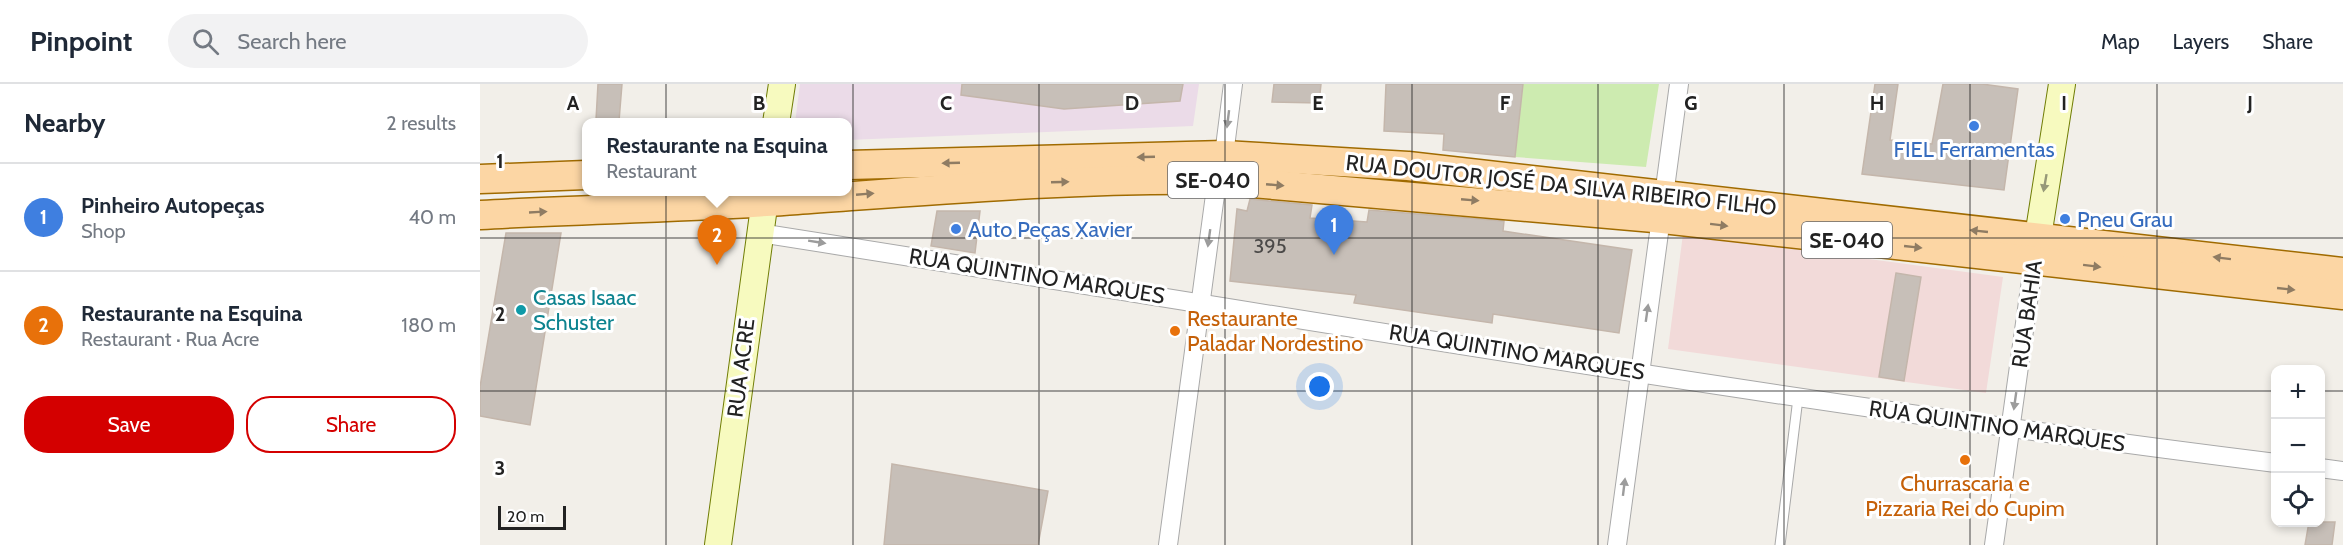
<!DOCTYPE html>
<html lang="en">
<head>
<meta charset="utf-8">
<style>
	:root { --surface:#fff; --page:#f2f2f3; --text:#1f2937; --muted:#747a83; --line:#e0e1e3; --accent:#d40000 }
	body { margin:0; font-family:Cabin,sans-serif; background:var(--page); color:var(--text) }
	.controls { position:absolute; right:18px; bottom:18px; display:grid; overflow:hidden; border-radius:12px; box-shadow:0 3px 9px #0003 }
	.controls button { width:54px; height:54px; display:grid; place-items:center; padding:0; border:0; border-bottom:2px solid var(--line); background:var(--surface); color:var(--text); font:30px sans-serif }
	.scale { position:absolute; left:18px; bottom:15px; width:68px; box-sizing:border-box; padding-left:6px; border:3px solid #222; border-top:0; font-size:16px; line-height:21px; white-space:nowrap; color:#222; -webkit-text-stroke:4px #fff; paint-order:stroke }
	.you { position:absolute; left:840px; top:303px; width:21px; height:21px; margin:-15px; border:4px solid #fff; border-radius:50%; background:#1a73e8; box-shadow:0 0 0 9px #1a73e833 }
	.badge { display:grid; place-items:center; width:39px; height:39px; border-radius:50%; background:var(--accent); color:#fff; font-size:20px; font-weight:700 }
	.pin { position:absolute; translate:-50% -50px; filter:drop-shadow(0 2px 3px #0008) }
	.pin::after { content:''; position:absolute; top:32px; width:21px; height:18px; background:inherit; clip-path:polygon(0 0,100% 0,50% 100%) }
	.popup { position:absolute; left:102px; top:34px; width:270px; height:78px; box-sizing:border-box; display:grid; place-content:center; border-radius:12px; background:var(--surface); filter:drop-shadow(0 2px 4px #0005); font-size:20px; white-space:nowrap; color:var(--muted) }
	.popup b { font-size:22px; color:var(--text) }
	.popup::after { content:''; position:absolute; left:50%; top:100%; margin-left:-12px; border:12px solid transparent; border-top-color:var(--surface) }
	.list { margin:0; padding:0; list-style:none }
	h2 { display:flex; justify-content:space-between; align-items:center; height:78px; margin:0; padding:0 24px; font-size:26px }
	h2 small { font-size:20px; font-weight:400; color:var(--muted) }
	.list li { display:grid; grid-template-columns:39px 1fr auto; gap:18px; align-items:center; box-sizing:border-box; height:108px; padding:0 24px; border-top:2px solid var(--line) }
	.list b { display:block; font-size:22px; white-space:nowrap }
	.list p { margin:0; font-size:20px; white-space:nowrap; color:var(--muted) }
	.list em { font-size:20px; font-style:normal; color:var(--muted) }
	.actions { display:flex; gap:12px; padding:18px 24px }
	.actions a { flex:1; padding:14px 0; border:2px solid var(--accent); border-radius:24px; text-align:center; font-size:21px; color:var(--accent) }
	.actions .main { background:var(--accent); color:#fff }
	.icon { flex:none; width:33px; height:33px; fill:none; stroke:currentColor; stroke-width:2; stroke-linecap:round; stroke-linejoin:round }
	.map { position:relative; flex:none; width:1863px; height:461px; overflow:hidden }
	header { display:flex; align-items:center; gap:36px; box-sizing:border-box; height:84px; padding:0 30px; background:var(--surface); border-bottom:2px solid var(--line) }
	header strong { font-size:28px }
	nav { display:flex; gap:33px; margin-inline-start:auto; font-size:21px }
	.search { width:420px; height:54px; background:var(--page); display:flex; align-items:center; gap:15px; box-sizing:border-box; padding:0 21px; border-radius:33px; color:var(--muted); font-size:22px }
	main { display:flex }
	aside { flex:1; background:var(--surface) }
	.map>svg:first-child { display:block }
	.commercial { fill:#f2dad9 }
	.industrial { fill:#ebdbe8 }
	.grass { fill:#cdebb0 }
	.building { fill:#c7bfb8; stroke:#c4b6ab; stroke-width:1.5 }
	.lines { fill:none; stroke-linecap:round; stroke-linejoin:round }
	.service-casing { stroke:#a9a9a9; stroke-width:11 }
	.minor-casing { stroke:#a9a9a9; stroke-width:20 }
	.secondary-casing { stroke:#707d05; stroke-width:28 }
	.primary-casing { stroke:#a06b00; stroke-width:31 }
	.service { stroke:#fff; stroke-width:9 }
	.minor { stroke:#fff; stroke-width:18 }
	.secondary { stroke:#f7fabf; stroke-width:26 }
	.primary { stroke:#fcd6a4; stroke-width:28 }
	.oneway { fill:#9c9c9c }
	.oneway2 { fill:#8f7c63 }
	.oneway3 { fill:#979978 }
	.grid { fill:none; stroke:#222; stroke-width:1.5; stroke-opacity:0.55 }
	.shop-dot { fill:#3f7fe0; stroke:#fff; stroke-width:2 }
	.culture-dot { fill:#0f9aa8; stroke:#fff; stroke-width:2 }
	.food-dot { fill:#e8710a; stroke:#fff; stroke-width:2 }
	.labels { text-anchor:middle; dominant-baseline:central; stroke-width:6; stroke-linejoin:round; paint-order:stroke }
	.number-label { font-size:20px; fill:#4b4948 }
	.shield { fill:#fff; stroke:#646464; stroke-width:1.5 }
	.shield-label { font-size:21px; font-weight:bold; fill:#222 }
	.shop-label { font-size:22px; fill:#366cbe; stroke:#fff; text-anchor:start }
	.street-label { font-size:22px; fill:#222; stroke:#fff }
	.culture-label { font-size:22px; fill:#0d838f; stroke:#fff; text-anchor:start }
	.food-label { font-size:22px; fill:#c56008; stroke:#fff; text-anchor:start }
	.grid-label { font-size:20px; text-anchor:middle; font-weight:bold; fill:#222; stroke:#fff; stroke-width:6; stroke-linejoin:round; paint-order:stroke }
</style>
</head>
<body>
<header>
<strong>Pinpoint</strong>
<div class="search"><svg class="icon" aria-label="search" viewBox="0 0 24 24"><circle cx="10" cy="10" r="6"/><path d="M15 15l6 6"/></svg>Search here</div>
<nav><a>Map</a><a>Layers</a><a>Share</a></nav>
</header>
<main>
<aside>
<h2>Nearby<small>2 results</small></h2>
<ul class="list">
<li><span class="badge" style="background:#3f7fe0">1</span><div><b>Pinheiro Autopeças</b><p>Shop</p></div><em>40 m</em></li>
<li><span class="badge" style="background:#e8710a">2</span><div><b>Restaurante na Esquina</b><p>Restaurant · Rua Acre</p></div><em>180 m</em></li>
</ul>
<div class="actions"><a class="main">Save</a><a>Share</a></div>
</aside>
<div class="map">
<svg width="1863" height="461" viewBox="0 0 1863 461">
	<rect width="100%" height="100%" fill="#f2efe9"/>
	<path class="commercial" d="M1203 150 1523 193 1506 309 1188 265Z"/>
	<path class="industrial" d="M320 0H719L713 42 368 56V39H315Z"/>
	<path class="grass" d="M1043 0H1179L1166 83 1035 73Z"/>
	<g class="building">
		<path d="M118 0H142L139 37 116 36Z"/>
		<path d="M482 0H703L700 17 584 25 481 11Z"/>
		<path d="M794 0H841L839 19 792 18Z"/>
		<path d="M906 0H1043L1035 73 963 66 964 50 904 47Z"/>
		<path d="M1395 0H1418L1410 56 1452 60 1463 0H1502L1538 5 1524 106 1382 90Z"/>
		<path d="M770 115 832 121 830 134 887 138 889 126 1024 137 1023 147 1152 166 1139 249 1013 230 1012 239 874 219 876 211 750 197 757 125 767 127Z"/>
		<path d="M457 127H500L495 169 451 162Z"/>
		<path d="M26 149H81L50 341 0 332V303Z"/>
		<path d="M1416 189 1441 193 1424 297 1399 293Z"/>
		<path d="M412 380 568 407 558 461H404Z"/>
		<path d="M1829 438H1855L1852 461H1825Z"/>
	</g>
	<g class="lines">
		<g class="service-casing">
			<path id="service" d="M1300 461 1318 314"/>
		</g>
		<g class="minor-casing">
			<g id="minor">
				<path d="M744 71 753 0"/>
				<path d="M279 149C784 228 1288 316 1796 379"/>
				<path d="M1840 384 1863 387"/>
				<path d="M688 461 737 96"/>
				<path d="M1137 461 1199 0"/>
				<path d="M1514 461 1554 175"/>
			</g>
		</g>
		<g class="secondary-casing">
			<g id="secondary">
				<path d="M296 39 302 0"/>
				<path d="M1555 172 1582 0"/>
				<path d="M238 461 286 108"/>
			</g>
		</g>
		<g class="primary-casing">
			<g id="primary">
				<path d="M368 81 744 71 928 82 1863 188"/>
				<path d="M0 95 106 91"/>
				<path d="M0 131C105 125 211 124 317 116 457 106 596 94 737 96L1174 134 1863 211"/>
			</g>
		</g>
		<use href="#service" class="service"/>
		<use href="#minor" class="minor"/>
		<use href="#secondary" class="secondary"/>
		<use href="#primary" class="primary"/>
	</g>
	<defs><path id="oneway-solid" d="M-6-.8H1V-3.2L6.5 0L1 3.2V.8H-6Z" transform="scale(1.5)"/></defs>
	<g class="oneway">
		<use href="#oneway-solid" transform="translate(748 35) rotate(97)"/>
		<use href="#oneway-solid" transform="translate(729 154) rotate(98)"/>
		<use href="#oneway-solid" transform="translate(337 158) rotate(9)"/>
		<use href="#oneway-solid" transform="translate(1167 229) rotate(-82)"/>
		<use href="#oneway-solid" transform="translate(1535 317) rotate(98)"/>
		<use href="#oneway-solid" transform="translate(1144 403) rotate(-83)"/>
	</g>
	<g class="oneway2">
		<use href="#oneway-solid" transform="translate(666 73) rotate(178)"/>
		<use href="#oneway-solid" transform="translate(471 79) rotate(178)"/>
		<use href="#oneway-solid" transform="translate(580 98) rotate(-2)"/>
		<use href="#oneway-solid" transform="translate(795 101) rotate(5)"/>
		<use href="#oneway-solid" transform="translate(385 110) rotate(-5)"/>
		<use href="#oneway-solid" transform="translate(990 116) rotate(5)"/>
		<use href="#oneway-solid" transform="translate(58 128) rotate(-3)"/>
		<use href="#oneway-solid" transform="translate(1239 141) rotate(7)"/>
		<use href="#oneway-solid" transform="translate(1499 147) rotate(-174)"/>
		<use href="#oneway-solid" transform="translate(1433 163) rotate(6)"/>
		<use href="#oneway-solid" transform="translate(1742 174) rotate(-173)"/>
		<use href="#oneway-solid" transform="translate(1612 182) rotate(7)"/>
		<use href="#oneway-solid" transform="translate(1806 205) rotate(6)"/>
	</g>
	<use class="oneway3" href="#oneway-solid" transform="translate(1565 99) rotate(100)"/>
	<path class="grid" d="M186 0V461M373 0V461M559 0V461M745 0V461M932 0V461M1118 0V461M1304 0V461M1490 0V461M1677 0V461M0 154H1863M0 307H1796M1840 307H1863"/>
	<g class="shop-dot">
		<circle cx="1494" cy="42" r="6"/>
		<circle cx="1585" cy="135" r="6"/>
		<circle cx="476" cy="145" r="6"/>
	</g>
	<circle class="culture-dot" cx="41" cy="226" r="6"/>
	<g class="food-dot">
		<circle cx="695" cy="247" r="6"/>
		<circle cx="1485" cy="376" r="6"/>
	</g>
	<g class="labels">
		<g class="number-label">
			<text x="790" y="162">395</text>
		</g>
		<g class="shield">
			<rect x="688" y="78" width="90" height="36" rx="4.5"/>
			<rect x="1322" y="138" width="90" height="36" rx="4.5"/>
		</g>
		<g class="shield-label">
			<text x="733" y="96">SE-040</text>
			<text x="1367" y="156">SE-040</text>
		</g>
		<g class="shop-label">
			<text x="1494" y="65" text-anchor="middle">FIEL Ferramentas</text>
			<text x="1597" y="135">Pneu Grau</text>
			<text x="488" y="145">Auto Peças Xavier</text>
		</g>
		<g class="street-label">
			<text transform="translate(1081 101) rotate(6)">RUA DOUTOR JOSÉ DA SILVA RIBEIRO FILHO</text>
			<text transform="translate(557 192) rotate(9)">RUA QUINTINO MARQUES</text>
			<text transform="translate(1547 230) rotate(-82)">RUA BAHIA</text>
			<text transform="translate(1037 268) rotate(9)">RUA QUINTINO MARQUES</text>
			<text transform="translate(261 284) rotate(-83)">RUA ACRE</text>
			<text transform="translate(1517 342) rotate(8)">RUA QUINTINO MARQUES</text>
		</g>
		<g class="culture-label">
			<text x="53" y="213">Casas Isaac<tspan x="53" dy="25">Schuster</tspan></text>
		</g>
		<g class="food-label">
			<text x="707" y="234">Restaurante<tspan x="707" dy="25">Paladar Nordestino</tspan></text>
			<text x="1485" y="399" text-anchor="middle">Churrascaria e<tspan x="1485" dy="25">Pizzaria Rei do Cupim</tspan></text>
		</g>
	</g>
	<g class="grid-label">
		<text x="93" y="26">A</text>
		<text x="279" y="26">B</text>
		<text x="466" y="26">C</text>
		<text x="652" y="26">D</text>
		<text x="838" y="26">E</text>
		<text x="1025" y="26">F</text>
		<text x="1211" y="26">G</text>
		<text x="1397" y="26">H</text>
		<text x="1584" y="26">I</text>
		<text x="1770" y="26">J</text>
		<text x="20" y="84">1</text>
		<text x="20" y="237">2</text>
		<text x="20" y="391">3</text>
	</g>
</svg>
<div class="controls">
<button>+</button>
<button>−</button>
<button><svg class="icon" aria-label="locate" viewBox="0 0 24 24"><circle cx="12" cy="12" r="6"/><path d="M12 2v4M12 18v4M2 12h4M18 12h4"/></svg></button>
</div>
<div class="scale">20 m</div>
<div class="you"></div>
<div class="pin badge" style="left:854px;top:171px;background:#3f7fe0">1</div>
<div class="pin badge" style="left:237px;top:181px;background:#e8710a">2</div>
<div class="popup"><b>Restaurante na Esquina</b>Restaurant</div>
</div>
</main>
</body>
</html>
